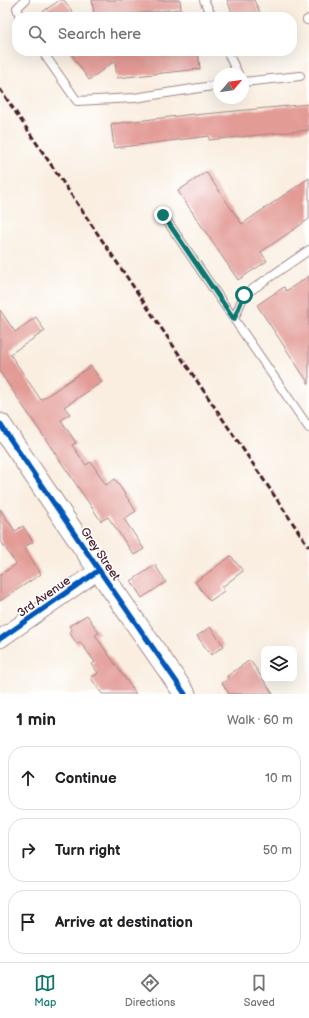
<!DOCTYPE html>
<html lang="en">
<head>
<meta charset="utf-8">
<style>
	:root { --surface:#fff; --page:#f6f6f6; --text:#202124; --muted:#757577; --line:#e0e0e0; --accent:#0f766e }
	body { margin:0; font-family:"Balsamiq Sans",sans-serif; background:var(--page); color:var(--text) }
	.controls { position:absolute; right:12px; bottom:12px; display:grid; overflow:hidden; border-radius:8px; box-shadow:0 4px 16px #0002 }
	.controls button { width:36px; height:36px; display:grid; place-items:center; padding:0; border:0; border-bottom:1px solid var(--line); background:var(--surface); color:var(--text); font:20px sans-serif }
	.compass { position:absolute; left:213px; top:68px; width:36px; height:36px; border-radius:50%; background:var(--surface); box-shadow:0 4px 16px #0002; rotate:61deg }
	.stop { position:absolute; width:12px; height:12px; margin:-9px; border:3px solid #0f766e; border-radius:50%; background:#fff }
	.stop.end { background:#0f766e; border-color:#fff; box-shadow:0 1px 4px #0008 }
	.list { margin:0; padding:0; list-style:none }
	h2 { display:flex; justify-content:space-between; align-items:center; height:52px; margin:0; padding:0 16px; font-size:17px }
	h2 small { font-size:13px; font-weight:400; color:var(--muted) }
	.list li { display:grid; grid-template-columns:26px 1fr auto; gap:12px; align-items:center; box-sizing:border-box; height:64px; margin:0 8px 8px; padding:0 8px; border:1px solid var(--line); border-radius:16px }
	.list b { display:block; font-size:15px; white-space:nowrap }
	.list em { font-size:13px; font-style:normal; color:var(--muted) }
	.icon { flex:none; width:22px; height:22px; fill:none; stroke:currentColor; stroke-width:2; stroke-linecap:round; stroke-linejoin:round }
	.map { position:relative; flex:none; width:309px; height:694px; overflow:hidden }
	.search { position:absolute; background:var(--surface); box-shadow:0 4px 16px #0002; left:12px; right:12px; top:12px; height:44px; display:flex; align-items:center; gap:10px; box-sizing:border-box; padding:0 14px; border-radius:16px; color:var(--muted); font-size:15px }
	.sheet { height:268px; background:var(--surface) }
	nav { display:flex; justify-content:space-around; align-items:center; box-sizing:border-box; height:56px; border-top:1px solid var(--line); background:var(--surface); font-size:11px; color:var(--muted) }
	nav a { display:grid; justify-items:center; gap:2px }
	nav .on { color:var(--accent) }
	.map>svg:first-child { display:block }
	.building { fill:#e39b96 }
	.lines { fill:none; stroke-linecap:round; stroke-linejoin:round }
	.service-casing { stroke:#a28686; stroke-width:10 }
	.minor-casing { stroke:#a28686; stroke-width:19 }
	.tertiary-casing { stroke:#a28686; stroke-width:23 }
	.service { stroke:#fff; stroke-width:8 }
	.minor { stroke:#fff; stroke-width:17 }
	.tertiary { stroke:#fff; stroke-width:21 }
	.rail { stroke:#4a1f2b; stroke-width:3; stroke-dasharray:6 3; stroke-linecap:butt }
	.cycleway-casing { stroke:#fff; stroke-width:8 }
	.cycleway { stroke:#0057b8; stroke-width:5 }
	.route { stroke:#0f766e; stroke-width:5 }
	.labels { text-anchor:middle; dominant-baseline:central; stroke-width:3; stroke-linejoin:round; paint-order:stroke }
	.street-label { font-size:12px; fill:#4a1f2b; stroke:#fff }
</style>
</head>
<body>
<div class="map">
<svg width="309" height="694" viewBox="0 0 309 694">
	<rect width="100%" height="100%" fill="#fff"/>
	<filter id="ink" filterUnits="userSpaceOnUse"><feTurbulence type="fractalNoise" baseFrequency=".025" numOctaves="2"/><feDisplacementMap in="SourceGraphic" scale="8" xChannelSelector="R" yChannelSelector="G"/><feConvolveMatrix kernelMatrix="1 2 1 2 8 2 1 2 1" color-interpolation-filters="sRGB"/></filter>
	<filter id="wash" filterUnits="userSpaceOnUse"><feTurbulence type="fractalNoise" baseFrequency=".012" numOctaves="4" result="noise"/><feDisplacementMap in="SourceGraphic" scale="16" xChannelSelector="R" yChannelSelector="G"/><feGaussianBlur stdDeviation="0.9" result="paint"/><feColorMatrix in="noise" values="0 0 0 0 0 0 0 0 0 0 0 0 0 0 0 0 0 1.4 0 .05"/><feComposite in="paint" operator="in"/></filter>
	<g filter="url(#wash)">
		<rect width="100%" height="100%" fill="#f9eee0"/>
		<g id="blocks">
			<g class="building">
				<path d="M60 0H64L76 17H35Z"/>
				<path d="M92 0H180L181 9 121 15 120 13 94 15Z"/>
				<path d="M227 0H254L262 17H234Z"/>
				<path d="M69 51H198L200 69 117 78 115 61 89 80Z"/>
				<path d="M309 104V130L209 140V136L114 148 111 124 194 114V115Z"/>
				<path d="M206 172 242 224 309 178V219L261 252 267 261 238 280 178 191Z"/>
				<path d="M309 276V384L257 305 284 287 286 291Z"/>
				<path d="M0 310 15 332 36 317 45 331 10 354 41 400 91 366 102 382 64 407 70 414 61 420 76 443 72 445 86 465 91 462 106 485 115 479 136 511 124 519 144 549 134 555 108 517 101 521 0 372Z"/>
				<path d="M0 509 15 531 23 526 33 542 24 547 41 574 0 601V575L16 564 0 540Z"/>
				<path d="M231 556 243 571 222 587 224 591 210 601 195 582Z"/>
				<path d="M155 565 166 582 142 598 131 581Z"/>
				<path d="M87 615 99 633 95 635 136 694H102L91 678 98 673 92 664 95 662 80 642 77 644 69 632 72 630 69 626Z"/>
				<path d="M210 627 224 646 211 655 197 636Z"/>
				<path d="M250 660 273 694H229L222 683 229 679 227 676Z"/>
			</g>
		</g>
	</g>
	<g filter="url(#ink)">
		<use href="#blocks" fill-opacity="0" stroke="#a28686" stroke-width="1"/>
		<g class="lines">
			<g class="service-casing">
				<g id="service">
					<path d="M204 0 212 17"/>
					<path d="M20 17 17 8 25 0"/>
					<path d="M307 20 309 19"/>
					<path d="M42 51 77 101 134 98 219 85"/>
					<path d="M227 51 238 74"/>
					<path d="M243 82 300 76"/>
					<path d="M163 215 234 319"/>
					<path d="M309 250 244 295 234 319 309 428"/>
				</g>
			</g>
			<g class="minor-casing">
				<path id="minor" d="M0 639 99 570"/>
			</g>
			<g class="tertiary-casing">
				<path id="tertiary" d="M0 424 99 570 185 694"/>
			</g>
			<use href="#service" class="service"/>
			<use href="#minor" class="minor"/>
			<use href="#tertiary" class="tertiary"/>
			<path class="rail" d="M0 89 309 547"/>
			<g class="cycleway-casing">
				<g id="cycleway">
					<path d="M0 424 99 570 185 694"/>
					<path d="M0 639 99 570"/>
				</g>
			</g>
			<use href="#cycleway" class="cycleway"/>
		</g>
	</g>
	<g class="lines" filter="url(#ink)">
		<path class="route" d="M163 215 234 319 244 295"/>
	</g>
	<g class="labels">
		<g class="street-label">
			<text transform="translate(100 554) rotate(56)">Grey Street</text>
			<text transform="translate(44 597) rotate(-35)">3rd Avenue</text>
		</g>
	</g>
</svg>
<div class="controls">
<button><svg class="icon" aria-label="layers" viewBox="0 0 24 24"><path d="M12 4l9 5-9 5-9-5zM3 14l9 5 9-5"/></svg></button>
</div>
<svg class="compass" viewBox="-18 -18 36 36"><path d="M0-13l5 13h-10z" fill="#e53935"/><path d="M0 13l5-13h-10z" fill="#757577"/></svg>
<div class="stop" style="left:244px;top:295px"></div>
<div class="stop end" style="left:163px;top:215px"></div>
<div class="search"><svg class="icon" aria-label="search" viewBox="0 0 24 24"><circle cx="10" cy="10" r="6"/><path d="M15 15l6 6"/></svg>Search here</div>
</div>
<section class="sheet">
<h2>1 min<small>Walk · 60 m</small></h2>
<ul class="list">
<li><svg class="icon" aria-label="ahead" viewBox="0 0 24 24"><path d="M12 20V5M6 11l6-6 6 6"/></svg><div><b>Continue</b></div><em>10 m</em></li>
<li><svg class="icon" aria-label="right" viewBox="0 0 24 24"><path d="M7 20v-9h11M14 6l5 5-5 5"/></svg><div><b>Turn right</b></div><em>50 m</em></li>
<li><svg class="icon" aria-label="arrive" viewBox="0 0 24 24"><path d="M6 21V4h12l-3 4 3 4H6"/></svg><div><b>Arrive at destination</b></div></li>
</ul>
</section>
<nav>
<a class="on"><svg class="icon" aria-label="map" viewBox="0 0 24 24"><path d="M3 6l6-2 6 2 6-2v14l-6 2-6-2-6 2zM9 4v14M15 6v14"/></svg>Map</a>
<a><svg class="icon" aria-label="directions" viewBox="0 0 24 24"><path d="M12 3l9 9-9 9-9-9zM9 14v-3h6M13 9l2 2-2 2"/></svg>Directions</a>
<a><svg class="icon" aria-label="saved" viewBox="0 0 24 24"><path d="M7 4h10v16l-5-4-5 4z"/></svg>Saved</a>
</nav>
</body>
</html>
